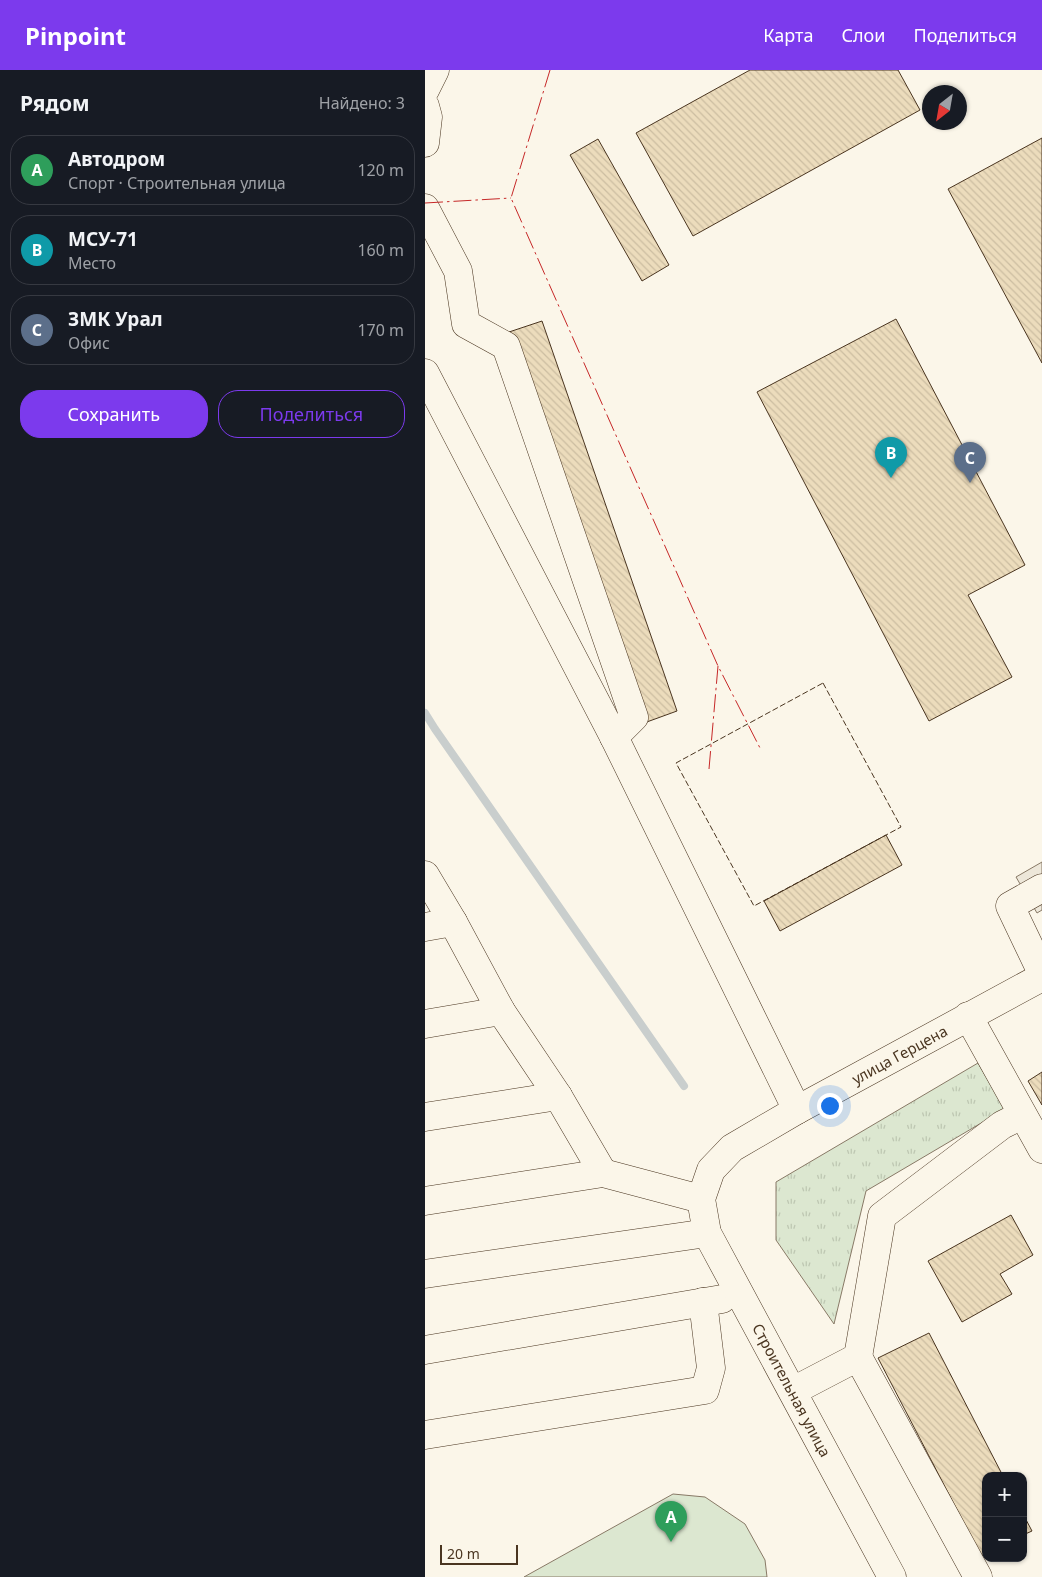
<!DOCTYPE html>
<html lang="ru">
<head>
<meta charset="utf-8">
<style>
	:root { --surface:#171b24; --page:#242831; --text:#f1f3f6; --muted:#9ea1a6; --line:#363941; --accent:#7c3aed }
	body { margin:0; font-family:"Noto Sans",sans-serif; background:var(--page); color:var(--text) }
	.controls { position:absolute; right:15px; bottom:15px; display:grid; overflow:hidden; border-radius:10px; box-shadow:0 1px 4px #0004 }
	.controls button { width:45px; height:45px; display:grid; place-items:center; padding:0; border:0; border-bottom:1px solid var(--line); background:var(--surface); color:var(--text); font:25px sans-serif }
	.compass { position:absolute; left:497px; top:15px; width:45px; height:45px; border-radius:50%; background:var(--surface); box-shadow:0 1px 4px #0004; rotate:211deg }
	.scale { position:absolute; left:15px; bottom:12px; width:78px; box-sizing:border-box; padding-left:5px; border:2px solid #4a3520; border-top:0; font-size:14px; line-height:18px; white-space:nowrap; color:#4a3520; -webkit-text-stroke:4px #fbf6e9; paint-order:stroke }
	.you { position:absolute; left:404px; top:1035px; width:18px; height:18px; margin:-12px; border:4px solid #fff; border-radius:50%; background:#1a73e8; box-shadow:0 0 0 8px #1a73e833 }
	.badge { display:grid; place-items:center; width:32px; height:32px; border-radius:50%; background:var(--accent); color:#fff; font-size:16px; font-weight:700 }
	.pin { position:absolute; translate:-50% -41px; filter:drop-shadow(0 1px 2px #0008) }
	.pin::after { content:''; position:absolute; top:26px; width:18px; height:15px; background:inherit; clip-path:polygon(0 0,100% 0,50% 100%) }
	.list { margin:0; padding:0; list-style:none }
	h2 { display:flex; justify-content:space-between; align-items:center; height:65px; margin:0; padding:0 20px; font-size:21px }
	h2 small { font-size:16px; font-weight:400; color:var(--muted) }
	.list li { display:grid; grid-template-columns:32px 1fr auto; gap:15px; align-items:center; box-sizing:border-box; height:70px; margin:0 10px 10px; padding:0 10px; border:1px solid var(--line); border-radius:20px }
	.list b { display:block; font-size:19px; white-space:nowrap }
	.list p { margin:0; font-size:16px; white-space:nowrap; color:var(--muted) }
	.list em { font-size:16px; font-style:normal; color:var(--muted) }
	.actions { display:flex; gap:10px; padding:15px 20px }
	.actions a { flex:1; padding:11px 0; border:1px solid var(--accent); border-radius:20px; text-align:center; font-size:18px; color:var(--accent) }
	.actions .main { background:var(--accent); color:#fff }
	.map { position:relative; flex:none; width:617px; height:1507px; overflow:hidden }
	header { display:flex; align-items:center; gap:30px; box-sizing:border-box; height:70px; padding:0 25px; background:var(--accent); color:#fff }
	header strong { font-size:24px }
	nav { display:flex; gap:28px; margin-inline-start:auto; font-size:18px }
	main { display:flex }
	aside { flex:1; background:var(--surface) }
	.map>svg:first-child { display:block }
	.grass { fill:url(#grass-tufts); stroke:#887966 }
	.pitch { fill:#dce7d0; stroke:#887966 }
	.parking { fill:#ede7d9; stroke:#887966 }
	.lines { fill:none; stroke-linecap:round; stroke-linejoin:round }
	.stream { stroke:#c9cecd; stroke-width:8 }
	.building { fill:url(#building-back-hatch); stroke:#4a3520 }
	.minor-casing { stroke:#4a3520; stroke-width:29 }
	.minor { stroke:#fbf6e9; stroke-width:28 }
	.fence { stroke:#4a3520; stroke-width:1; stroke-dasharray:6 2.5; stroke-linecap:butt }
	.power { stroke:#c62828; stroke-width:1; stroke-dasharray:18 4 2.5 4; stroke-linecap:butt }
	.labels { text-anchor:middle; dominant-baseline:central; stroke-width:4; stroke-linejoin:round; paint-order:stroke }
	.street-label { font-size:15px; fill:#4a3520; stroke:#fbf6e9 }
</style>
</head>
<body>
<header>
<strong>Pinpoint</strong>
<nav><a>Карта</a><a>Слои</a><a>Поделиться</a></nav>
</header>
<main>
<aside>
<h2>Рядом<small>Найдено: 3</small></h2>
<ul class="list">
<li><span class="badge" style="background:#2e9e5b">A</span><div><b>Автодром</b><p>Спорт · Строительная улица</p></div><em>120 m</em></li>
<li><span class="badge" style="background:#0f9aa8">B</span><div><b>МСУ-71</b><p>Место</p></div><em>160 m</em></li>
<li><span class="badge" style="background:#5c6f8a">C</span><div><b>ЗМК Урал</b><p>Офис</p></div><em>170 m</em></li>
</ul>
<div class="actions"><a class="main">Сохранить</a><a>Поделиться</a></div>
</aside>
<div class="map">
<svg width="617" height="1507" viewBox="0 0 617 1507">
	<defs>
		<pattern id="grass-tufts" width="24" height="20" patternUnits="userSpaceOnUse" patternTransform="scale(1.25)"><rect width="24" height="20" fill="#dce7d0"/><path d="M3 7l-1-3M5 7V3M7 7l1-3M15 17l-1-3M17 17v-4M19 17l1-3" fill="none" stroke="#bec7b2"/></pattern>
		<pattern id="building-back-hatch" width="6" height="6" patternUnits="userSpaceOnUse" patternTransform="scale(1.25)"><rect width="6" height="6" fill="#ecdcbc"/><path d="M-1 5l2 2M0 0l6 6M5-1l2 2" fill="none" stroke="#ccbda1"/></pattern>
	</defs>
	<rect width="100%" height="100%" fill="#fbf6e9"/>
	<path class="grass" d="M553 993 580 1039 441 1121 409 1254 351 1170V1112Z"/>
	<path class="pitch" d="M248 1424 280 1427 320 1454 340 1490 342 1507H99Z"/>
	<path class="parking" d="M617 792V840L612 843 591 807Z"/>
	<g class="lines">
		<path class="stream" d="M0 643 10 659 259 1016"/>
	</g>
	<g class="building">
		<path d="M325 0H473L495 40 268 166 211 63Z"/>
		<path d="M617 68V293L523 119Z"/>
		<path d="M173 69 244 195 217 211 145 85Z"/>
		<path d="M471 249 600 495 543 525 587 607 504 651 332 322Z"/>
		<path d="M117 251 252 641 219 653 84 262Z"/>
		<path d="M461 765 477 795 355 861 339 831Z"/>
		<path d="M617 1002V1035L603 1011Z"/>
		<path d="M586 1145 608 1185 575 1204 587 1224 537 1252 503 1191Z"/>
		<path d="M504 1263 578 1406H561V1483L556 1486 453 1288Z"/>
		<path d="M598 1444 607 1461 598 1465Z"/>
	</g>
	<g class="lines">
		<g class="minor-casing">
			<g id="minor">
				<path d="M0 20 10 0"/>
				<path d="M0 36 3 47 0 73"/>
				<path d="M0 138 33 201 41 254 81 276 209 647 189 667"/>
				<path d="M0 303 189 667 372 1040"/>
				<path d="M0 805 28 852 76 941 133 1026 178 1103"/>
				<path d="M617 818 585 836 617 903"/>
				<path d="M0 857 28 852"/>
				<path d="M543 946 617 1079"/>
				<path d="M0 954 76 941"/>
				<path d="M0 1047 133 1026"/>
				<path d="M0 1131 178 1103 276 1129"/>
				<path d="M0 1204 282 1163"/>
				<path d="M0 1280 297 1229"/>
				<path d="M433 1287 457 1146 577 1055 597 1045"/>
				<path d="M368 1321 433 1287 553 1507"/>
				<path d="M0 1365 280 1320 286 1298 278 1232"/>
				<path id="s1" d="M467 1507 282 1163 276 1129 286 1100 307 1078 372 1040 617 907"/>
			</g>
		</g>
		<use href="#minor" class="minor"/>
		<path class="fence" d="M398 613 476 757 329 836 251 693Z"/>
		<g class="power">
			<path d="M125 0 86 128 293 596 335 678"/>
			<path d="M0 133 86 128"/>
			<path d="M284 699 293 596"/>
		</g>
	</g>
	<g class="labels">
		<g class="street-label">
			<text stroke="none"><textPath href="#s1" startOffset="678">улица Герцена</textPath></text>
			<text transform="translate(367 1320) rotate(62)">Строительная улица</text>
		</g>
	</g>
</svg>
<div class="controls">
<button>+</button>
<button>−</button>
</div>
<svg class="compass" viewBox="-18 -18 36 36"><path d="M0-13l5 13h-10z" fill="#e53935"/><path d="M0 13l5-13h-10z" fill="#9ea1a6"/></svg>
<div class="scale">20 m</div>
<div class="you"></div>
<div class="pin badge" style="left:246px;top:1472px;background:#2e9e5b">A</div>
<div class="pin badge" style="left:466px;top:408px;background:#0f9aa8">B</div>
<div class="pin badge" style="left:545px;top:413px;background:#5c6f8a">C</div>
</div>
</main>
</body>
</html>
